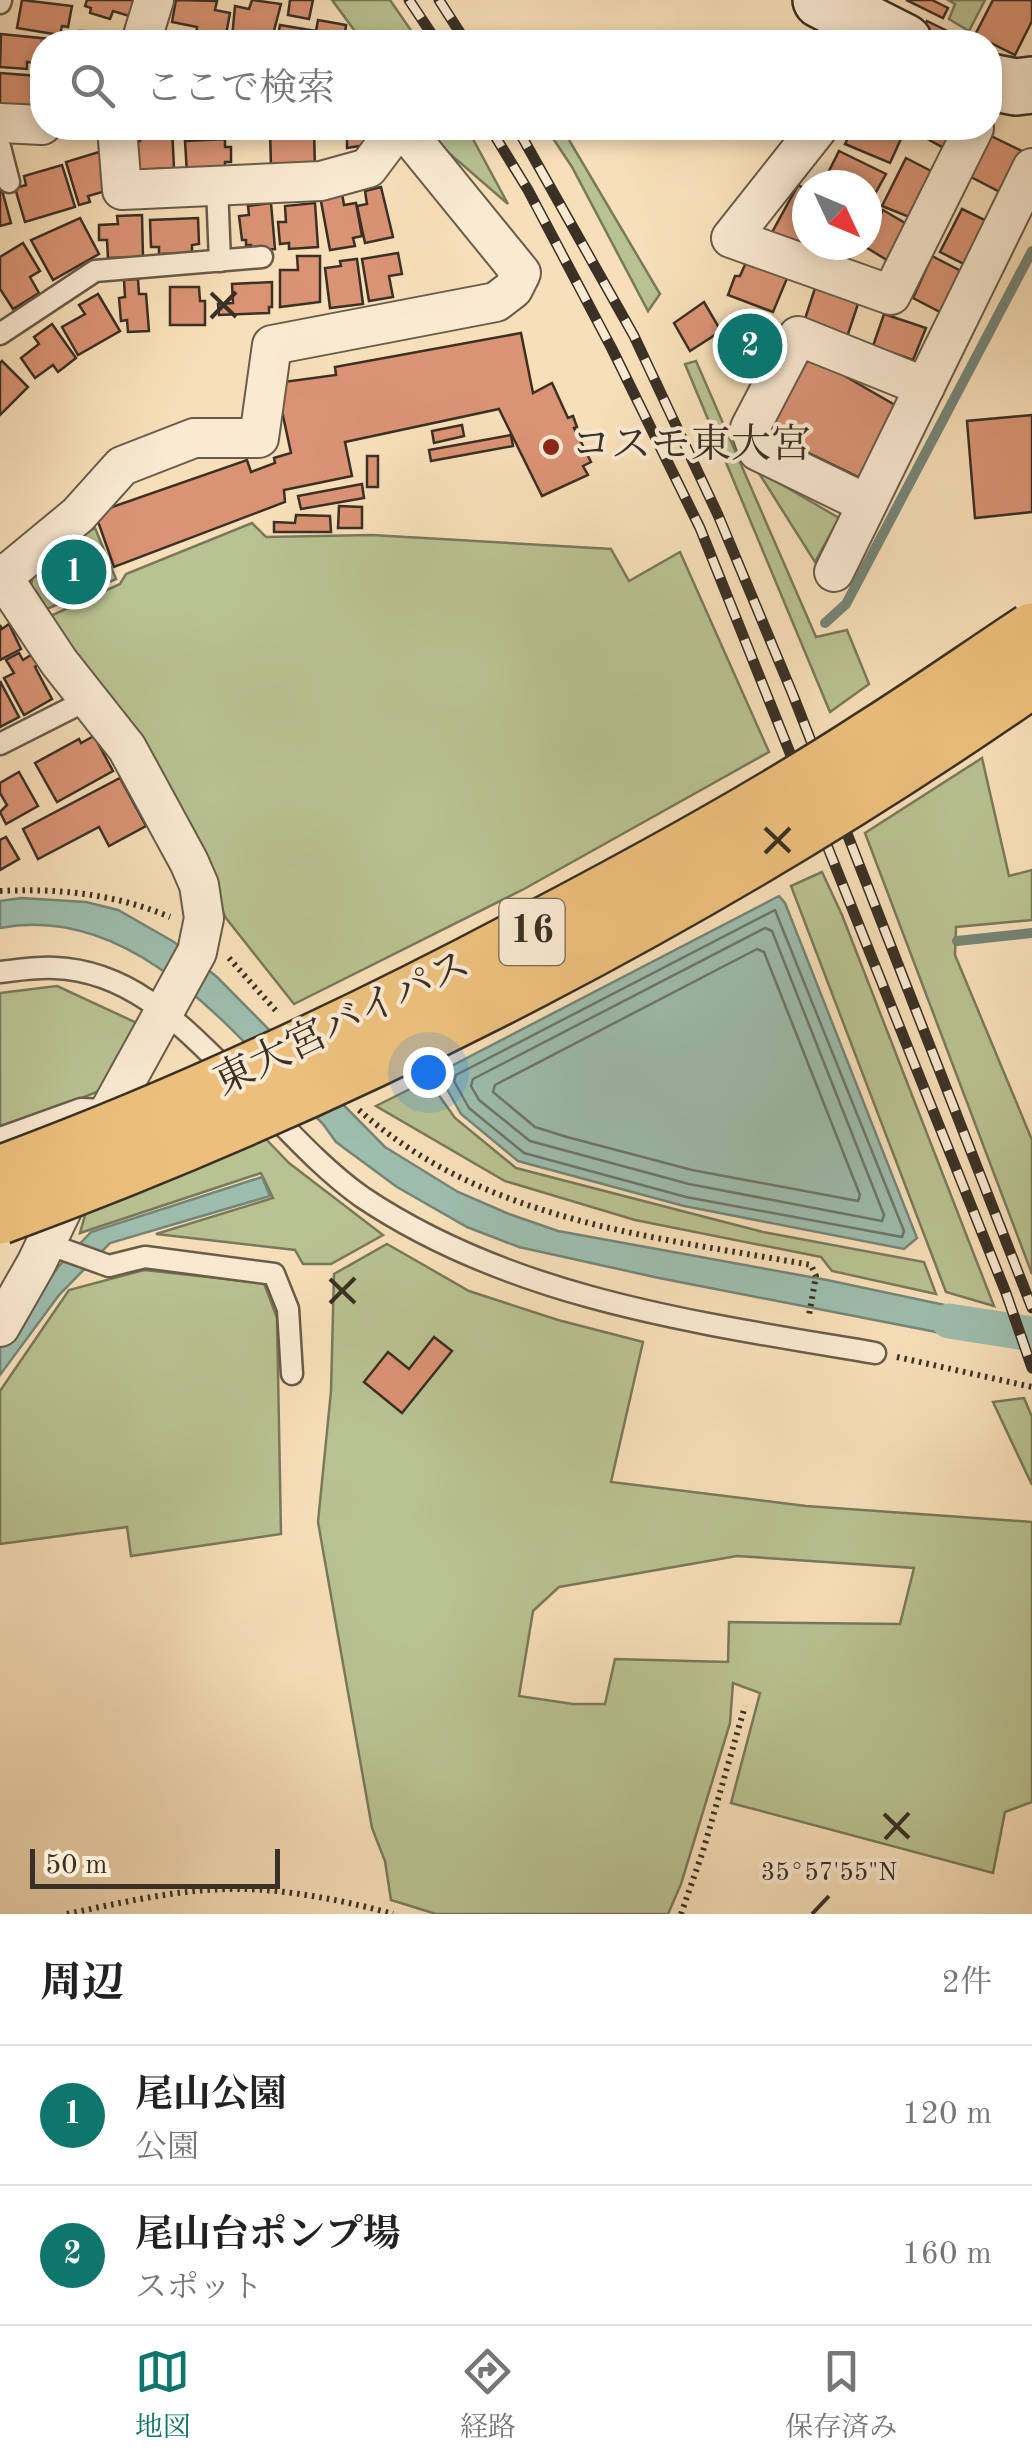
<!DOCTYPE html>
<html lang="ja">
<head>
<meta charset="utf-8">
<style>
	:root { --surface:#fff; --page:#f6f6f6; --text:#222; --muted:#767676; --line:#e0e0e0; --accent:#0f766e }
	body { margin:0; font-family:"Old Standard TT","Noto Serif JP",serif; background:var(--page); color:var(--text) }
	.compass { position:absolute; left:792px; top:170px; width:90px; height:90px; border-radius:50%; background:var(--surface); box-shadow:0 5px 15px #0003; rotate:134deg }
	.scale { position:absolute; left:30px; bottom:25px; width:250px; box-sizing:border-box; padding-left:10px; border:5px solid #3a3025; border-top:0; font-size:28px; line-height:35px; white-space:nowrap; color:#3a3025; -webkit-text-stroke:8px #faead2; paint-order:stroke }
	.you { position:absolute; left:428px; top:1072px; width:35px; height:35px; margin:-25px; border:8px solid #fff; border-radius:50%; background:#1a73e8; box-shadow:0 0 0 15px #1a73e833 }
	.badge { display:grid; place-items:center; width:65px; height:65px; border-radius:50%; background:var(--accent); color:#fff; font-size:32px; font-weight:700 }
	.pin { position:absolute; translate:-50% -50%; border:5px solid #fff; box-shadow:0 2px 10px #0006 }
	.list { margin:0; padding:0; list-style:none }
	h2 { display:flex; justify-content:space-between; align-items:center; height:130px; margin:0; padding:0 40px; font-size:42px }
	h2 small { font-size:32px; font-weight:400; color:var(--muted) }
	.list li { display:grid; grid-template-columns:65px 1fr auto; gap:30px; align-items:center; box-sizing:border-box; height:140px; padding:0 40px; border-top:2px solid var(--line) }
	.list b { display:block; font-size:38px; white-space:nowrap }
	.list p { margin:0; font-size:32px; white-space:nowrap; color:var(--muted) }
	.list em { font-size:32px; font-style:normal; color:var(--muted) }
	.icon { flex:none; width:55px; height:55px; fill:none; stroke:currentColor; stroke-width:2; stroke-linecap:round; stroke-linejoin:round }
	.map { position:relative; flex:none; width:1032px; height:1914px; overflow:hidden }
	.search { position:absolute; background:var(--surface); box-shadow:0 5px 15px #0003; left:30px; right:30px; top:30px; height:110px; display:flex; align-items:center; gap:25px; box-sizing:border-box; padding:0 35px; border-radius:40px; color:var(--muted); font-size:38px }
	.sheet { height:410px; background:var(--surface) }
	nav { display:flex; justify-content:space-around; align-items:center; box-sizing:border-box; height:140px; border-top:2px solid var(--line); background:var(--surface); font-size:28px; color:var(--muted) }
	nav a { display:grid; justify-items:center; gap:5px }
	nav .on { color:var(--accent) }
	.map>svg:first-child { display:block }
	.green { fill:#b9c291; stroke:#7a795b; stroke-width:2.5; fill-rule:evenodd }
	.water { fill:#9dbdad; stroke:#758577; stroke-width:2.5 }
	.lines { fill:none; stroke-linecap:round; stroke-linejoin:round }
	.shore { stroke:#6c7669; stroke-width:2.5 }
	.stream { stroke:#758577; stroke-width:10 }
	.canal { stroke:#9dbdad; stroke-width:35 }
	.building { fill:#da9374; stroke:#3a3025; stroke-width:2.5 }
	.lane-casing { stroke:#695c4a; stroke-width:25 }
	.street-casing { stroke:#695c4a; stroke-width:42 }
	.secondary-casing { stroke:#3a3025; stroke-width:60 }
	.path { stroke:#3a3025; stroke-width:6; stroke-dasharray:2.5 5; stroke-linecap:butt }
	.lane { stroke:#faead2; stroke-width:20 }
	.street { stroke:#faead2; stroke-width:38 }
	.secondary { stroke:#faead2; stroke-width:55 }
	.rail-casing { stroke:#3a3025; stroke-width:11 }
	.rail { stroke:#faead2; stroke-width:8; stroke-dasharray:22; stroke-linecap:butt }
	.highway-bridge-casing { stroke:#3a3025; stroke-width:60; stroke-linecap:butt }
	.highway-bridge { stroke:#ecc07c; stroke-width:55 }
	.ticks { fill:none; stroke:#3a3025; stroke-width:4 }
	.poi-dot { fill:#8f2418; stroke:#faead2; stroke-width:4 }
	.labels { text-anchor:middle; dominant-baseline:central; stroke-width:8; stroke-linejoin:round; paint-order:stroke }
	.shield { fill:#faead2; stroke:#746859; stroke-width:2.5 }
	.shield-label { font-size:38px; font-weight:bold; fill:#3a3025 }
	.poi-label { font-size:40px; fill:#3a3025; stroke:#faead2; text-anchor:start }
	.street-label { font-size:40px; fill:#3a3025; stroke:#faead2 }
	.ticks-label { font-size:25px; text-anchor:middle; fill:#3a3025; stroke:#faead2; stroke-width:8; stroke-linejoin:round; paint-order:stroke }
</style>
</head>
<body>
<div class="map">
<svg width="1032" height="1914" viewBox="0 0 1032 1914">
	<rect width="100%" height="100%" fill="#f7dfb9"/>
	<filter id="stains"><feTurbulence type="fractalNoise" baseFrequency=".002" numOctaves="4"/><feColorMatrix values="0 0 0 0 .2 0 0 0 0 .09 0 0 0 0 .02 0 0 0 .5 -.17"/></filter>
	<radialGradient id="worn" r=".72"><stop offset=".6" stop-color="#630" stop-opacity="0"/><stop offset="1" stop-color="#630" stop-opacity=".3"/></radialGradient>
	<g class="green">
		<path d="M332 0H390L419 42H363Z"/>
		<path d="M948 0H985L969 31 949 19 955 4Z"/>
		<path d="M420 128H467L508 204Z"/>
		<path d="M546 128H562L660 294 648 311 572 167Z"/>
		<path d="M696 361 816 637 847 630 869 684 830 712 685 364Z"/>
		<path d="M757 470 839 518 815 562Z"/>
		<path d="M252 523 266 537 372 535 611 549 629 581 680 552 769 752 524 889 294 1004 226 918 142 746 44 619 120 584 126 574Z"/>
		<path d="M95 528 116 579 42 611 31 586 35 564Z"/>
		<path d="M982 758 1009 876 1032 870V920L956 927 955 955 1032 1140V1274L865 833Z"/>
		<path d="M822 872 842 915 994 1306 946 1292 791 886Z"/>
		<path d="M57 986 139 1024 99 1091 0 1131V993Z"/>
		<path d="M428 1080 455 1118 516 1168 763 1232 924 1262 936 1294 832 1271 821 1257 635 1220 505 1181 376 1106Z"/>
		<path d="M263 1136 289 1163 383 1235 331 1264H303L295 1250 156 1234 273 1198 261 1173 80 1233 87 1208Z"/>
		<path d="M387 1244 469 1291 558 1320 643 1342 611 1482 806 1506 1032 1522V1802L1005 1812 993 1873 731 1803 760 1693 733 1683 730 1723 681 1884 668 1914H436L391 1900 385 1861 372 1828 318 1522 331 1391 334 1274ZM737 1556 914 1568 900 1624 729 1622 728 1662 615 1659 605 1704H573L519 1696 533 1611 559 1587Z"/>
		<path d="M144 1270 264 1283 277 1318 281 1534 131 1556 127 1527 0 1544V1391L69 1290Z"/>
		<path d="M1024 1398 1032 1417V1485L993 1402Z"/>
	</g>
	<g class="water">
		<path d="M779 896 785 903 917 1238 904 1249 684 1206 518 1161 461 1114 438 1073Z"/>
		<path d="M21 898 86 902 118 910 174 942 217 977 385 1147 458 1192 509 1214 558 1231 827 1280 992 1315 1003 1345 659 1278 519 1247 467 1227 397 1187 336 1142 323 1124C237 1038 137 902 0 928V901Z"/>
		<path d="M262 1177 270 1196 110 1243 59 1295 0 1375V1345L59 1266 91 1232Z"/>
	</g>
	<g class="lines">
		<g class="shore">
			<path d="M775 910 904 1231 902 1237 686 1197 524 1153 469 1108 454 1081 456 1075Z"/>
			<path d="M765 928 772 931 884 1215 882 1221 689 1184 530 1141 479 1100 471 1086 473 1079Z"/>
			<path d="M757 949 764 952 860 1195 858 1201 692 1170 567 1137 535 1127 493 1092 495 1085Z"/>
		</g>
		<g class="stream">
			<path d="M825 623 846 604 1032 251"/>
			<path d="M957 941 1032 933"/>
		</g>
		<path class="canal" d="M949 1321 1032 1334"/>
	</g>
	<g class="building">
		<path d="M22 0 72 6 68 27 62 26 60 35 17 28Z"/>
		<path d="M87 0H144L139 19 113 11 110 19 90 13 91 8 85 6Z"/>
		<path d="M176 0 217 1 215 10 230 13 225 40 196 34 197 27 172 22Z"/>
		<path d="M252 0 281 4 271 42 232 38 235 6 249 9Z"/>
		<path d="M290 0H313L309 19 288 15Z"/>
		<path d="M906 0H932L948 8 943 18Z"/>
		<path d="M993 0H1032V21L1015 55 975 35Z"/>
		<path d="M318 20 346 25 345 34 356 36 355 42H277L280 25 316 31Z"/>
		<path d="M927 21 966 40 965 42H945L922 31Z"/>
		<path d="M79 31 116 32V42H79Z"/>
		<path d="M1 34 50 39V42H42V64L27 62V69L0 67Z"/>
		<path d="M0 73 38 76 35 111 0 109Z"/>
		<path d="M139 128H172L174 168 137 170 135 142 140 141Z"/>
		<rect x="177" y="128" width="30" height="8"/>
		<path d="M322 128H371L372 144 347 148V135L323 137Z"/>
		<path d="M853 128H906L890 163 845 144Z"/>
		<path d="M912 128H955L944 148 911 130Z"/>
		<path d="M314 130 315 169 271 166 270 132Z"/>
		<path d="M989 135 1022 151 1002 193 969 176Z"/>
		<path d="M225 139V147H231V162H225V171L187 174 185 141Z"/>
		<path d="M102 151 108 172 101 174 106 191 88 196 90 202 79 205 66 162Z"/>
		<path d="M839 151 886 174 871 201 867 199V185H834L824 181Z"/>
		<path d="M906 158 935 173 914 219 882 206Z"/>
		<path d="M62 165 75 207 25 222 15 188 26 185 24 176Z"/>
		<path d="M798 185 807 190V228L796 250 770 236Z"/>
		<path d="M381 187 393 237 365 243 357 206 367 204 365 191Z"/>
		<path d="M2 190 11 223 0 226V191Z"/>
		<path d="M342 193 344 205 356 203 362 236 353 238 355 246 330 250 320 196Z"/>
		<path d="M271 203 275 249 251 251V245H246V240H242L239 216 249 215 248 206Z"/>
		<path d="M315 203 318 247 289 249V243L280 244 278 222H286L285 206Z"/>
		<path d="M962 209 989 222 968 266 940 252Z"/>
		<path d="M883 210 910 226 890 262 864 246Z"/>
		<path d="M142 215 143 257 108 258 107 240H99V225L118 224 117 216Z"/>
		<path d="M80 218 99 254 53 280 31 240Z"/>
		<path d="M198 218 199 244 192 245V253L159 254V247H151L150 220Z"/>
		<path d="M23 243 40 271 30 277 39 293 13 309 0 289V257Z"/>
		<path d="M816 245H848L841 260Z"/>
		<path d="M398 253 402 274 389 276 393 297 369 301 362 259Z"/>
		<path d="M297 256H320V302L280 307V270H298Z"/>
		<path d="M932 256 961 271 940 312 913 298Z"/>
		<path d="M357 259 363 304 330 308 325 268 341 266 340 261Z"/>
		<path d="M747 260 788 276 773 312 728 295 735 276H740Z"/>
		<path d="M138 279 139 294H146L149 331 128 332 127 320 121 321 119 298 125 297 124 280Z"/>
		<path d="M272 282V307H269V313L219 315 218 304 233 303 232 284Z"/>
		<path d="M816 285 860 298 847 337 804 322Z"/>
		<path d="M170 287H199L200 301H205V325H170Z"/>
		<path d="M98 294 120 331 78 355 62 327 85 314 79 305Z"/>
		<path d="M704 302 721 331 690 351 674 323Z"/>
		<path d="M884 314 926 328 913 360 873 346Z"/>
		<path d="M52 324 76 358 58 372 53 365 35 378 21 358 39 344 34 337Z"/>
		<path d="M746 328 766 337 755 363 734 354Z"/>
		<path d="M521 333 533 393 552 383 568 418 573 416 577 427 574 428 591 462 583 466 588 475 542 496 499 409 345 442 352 476 284 490 285 502 114 567 95 513 247 460 251 472 275 463 274 458 291 453 276 383 336 375 335 367Z"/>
		<path d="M810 356 895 405 860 478 767 433Z"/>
		<path d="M2 361 28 387 0 415V363Z"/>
		<path d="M1032 415V512L975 518 967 421Z"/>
		<path d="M462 425 464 436 434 443 432 431Z"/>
		<path d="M511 435 513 446 431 461 429 450Z"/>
		<rect x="367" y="456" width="11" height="31"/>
		<path d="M362 484 364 498 301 509 298 496Z"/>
		<path d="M339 506 362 507V528H338Z"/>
		<path d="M296 515 330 516 331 532H274V522L295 523Z"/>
		<path d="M9 624 21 649 0 660V625L2 629Z"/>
		<path d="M19 653 23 660 34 653 40 664 35 667 52 699 24 715 4 678 14 673 6 660Z"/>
		<path d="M0 681 19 717 0 727Z"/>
		<path d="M94 736 113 771 57 802 35 763 79 739 81 743Z"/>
		<path d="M19 772 38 806 6 824 0 812 7 805 0 793V783Z"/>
		<path d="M120 778 146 826 109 846 99 827 38 859 23 829Z"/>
		<path d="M6 837 19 859 0 870V840Z"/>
		<path d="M434 1337 452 1351 402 1413 364 1382 388 1352 409 1369Z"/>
	</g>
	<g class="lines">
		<g class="lane-casing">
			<g id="lane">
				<path d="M0 3 1 0"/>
				<path d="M0 147 9 182"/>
				<path d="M217 187 220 261"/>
				<path d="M0 334 95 271 262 257"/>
				<path d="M0 744 91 698"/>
				<path d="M0 972C18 970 37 967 55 968 131 971 181 1025 232 1075"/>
				<path d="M267 1109C297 1140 327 1172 362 1197 514 1299 698 1323 875 1353"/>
				<path d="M0 1138 81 1109 110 1110"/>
				<path d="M42 1249 59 1248 109 1266 145 1257 274 1274 288 1309 292 1374"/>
			</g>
		</g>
		<g class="street-casing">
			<g id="street">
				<path d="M141 42 154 0"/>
				<path d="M0 123 42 125"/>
				<path d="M117 128 122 190 321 181 368 168 398 128"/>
				<path d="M818 128 731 238 891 295 974 128"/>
				<path d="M867 504 758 451 750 428 798 336 925 387"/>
				<path d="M834 572 1032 168"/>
				<path d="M0 573 59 662 127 748 189 862 199 885 204 918 197 952 110 1110 36 1264 0 1327"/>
				<path d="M3 577 78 515 122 466 194 438H259L272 345 496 302 513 289 521 273 403 128"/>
			</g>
		</g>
		<g class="secondary-casing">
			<g id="secondary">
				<path d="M821 0 904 42"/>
				<path d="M990 82 1016 87 1032 85"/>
			</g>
		</g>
		<g class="path">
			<path d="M0 891C59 888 115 894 170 917"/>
			<path d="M229 958 277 1012"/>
			<path d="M359 1110C485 1222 651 1236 811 1265L816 1276 809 1315"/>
			<path d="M897 1357 1032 1387"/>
			<path d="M67 1914C124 1902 183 1888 242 1889 285 1889 352 1902 393 1914"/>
			<path d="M681 1914 703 1851 745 1706"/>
		</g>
		<use href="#lane" class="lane"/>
		<use href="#street" class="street"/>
		<use href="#secondary" class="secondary"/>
		<g class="rail-casing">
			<g id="rail">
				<path d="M409 0 437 42"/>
				<path d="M439 0 466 42"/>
				<path d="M490 128 528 190 612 349 700 528 1006 1293 1032 1368"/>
				<path d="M517 128 634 336 718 515 793 695 1032 1308"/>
			</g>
		</g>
		<use href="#rail" class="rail"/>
		<g class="highway-bridge-casing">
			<g id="highway-bridge">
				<path d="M0 1174C188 1105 369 1019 545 925 657 866 768 805 874 736 928 702 979 666 1032 631"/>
				<path d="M0 1216C363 1082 714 900 1032 679"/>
			</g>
		</g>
		<use href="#highway-bridge" class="highway-bridge"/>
	</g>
	<path class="ticks" d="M211 293 236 317M211 318 236 292M765 828 790 852M765 853 790 828M330 1279 355 1303M330 1303 355 1278M884 1814 909 1838M885 1839 909 1813M812 1914 829 1896"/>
	<circle class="poi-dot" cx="551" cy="447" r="10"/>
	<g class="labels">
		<rect class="shield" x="499.5" y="899" width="65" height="66" rx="8"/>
		<g class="shield-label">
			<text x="532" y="932">16</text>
		</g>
		<g class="poi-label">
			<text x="571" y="447">コスモ東大宮</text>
		</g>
		<g class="street-label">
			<text transform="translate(343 1025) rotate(-26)">東大宮バイパス</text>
		</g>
	</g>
	<g class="ticks-label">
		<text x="829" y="1880">35°57'55"N</text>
	</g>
	<rect width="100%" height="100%" filter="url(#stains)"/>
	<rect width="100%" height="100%" fill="url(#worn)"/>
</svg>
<svg class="compass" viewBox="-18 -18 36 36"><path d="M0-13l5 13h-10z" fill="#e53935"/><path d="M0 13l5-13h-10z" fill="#767676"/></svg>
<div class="scale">50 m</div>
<div class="you"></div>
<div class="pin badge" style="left:74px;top:572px">1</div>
<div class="pin badge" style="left:750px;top:346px">2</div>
<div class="search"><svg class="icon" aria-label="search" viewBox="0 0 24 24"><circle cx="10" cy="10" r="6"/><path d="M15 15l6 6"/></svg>ここで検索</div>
</div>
<section class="sheet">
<h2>周辺<small>2件</small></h2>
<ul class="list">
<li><span class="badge">1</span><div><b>尾山公園</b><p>公園</p></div><em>120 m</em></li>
<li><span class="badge">2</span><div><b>尾山台ポンプ場</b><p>スポット</p></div><em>160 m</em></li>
</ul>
</section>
<nav>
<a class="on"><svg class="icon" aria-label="map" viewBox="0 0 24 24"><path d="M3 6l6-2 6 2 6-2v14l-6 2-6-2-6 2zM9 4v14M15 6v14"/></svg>地図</a>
<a><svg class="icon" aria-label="directions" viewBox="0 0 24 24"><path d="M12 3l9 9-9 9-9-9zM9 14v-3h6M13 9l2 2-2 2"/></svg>経路</a>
<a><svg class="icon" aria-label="saved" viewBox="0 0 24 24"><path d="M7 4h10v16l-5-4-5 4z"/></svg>保存済み</a>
</nav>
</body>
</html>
